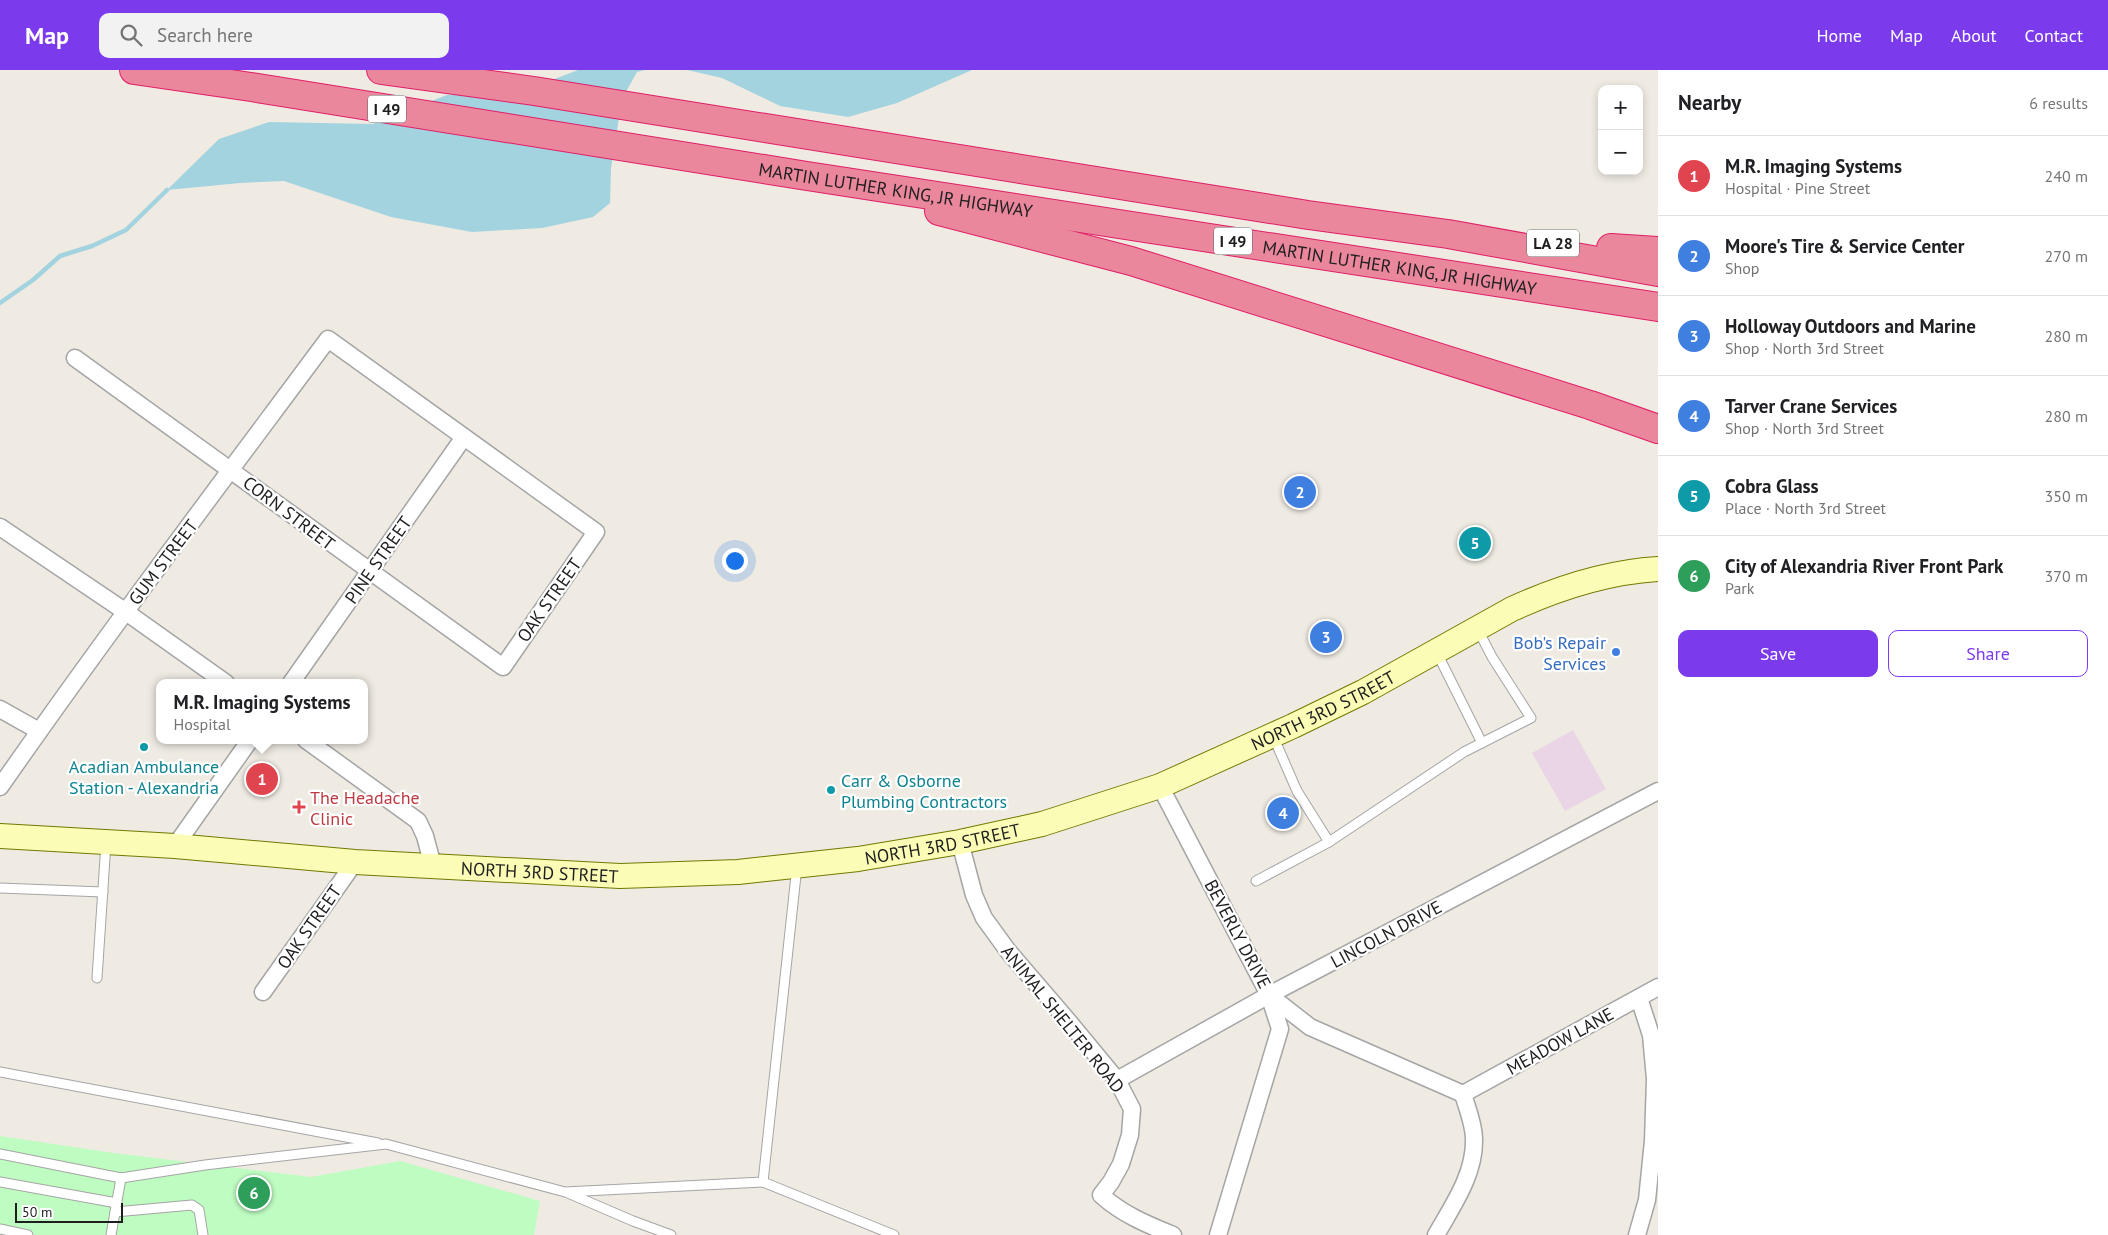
<!DOCTYPE html>
<html lang="en">
<head>
<meta charset="utf-8">
<style>
	:root { --surface:#fff; --page:#f2f2f2; --text:#202124; --muted:#757577; --line:#e0e0e0; --accent:#7c3aed }
	body { margin:0; font-family:"PT Sans",sans-serif; background:var(--page); color:var(--text) }
	.controls { position:absolute; right:15px; top:15px; display:grid; overflow:hidden; border-radius:10px; box-shadow:0 2px 8px #0003 }
	.controls button { width:45px; height:45px; display:grid; place-items:center; padding:0; border:0; border-bottom:1px solid var(--line); background:var(--surface); color:var(--text); font:25px sans-serif }
	.scale { position:absolute; left:15px; bottom:12px; width:108px; box-sizing:border-box; padding-left:5px; border:2px solid #1e1e1e; border-top:0; font-size:14px; line-height:18px; white-space:nowrap; color:#1e1e1e; -webkit-text-stroke:4px #fff; paint-order:stroke }
	.you { position:absolute; left:734px; top:490px; width:18px; height:18px; margin:-12px; border:4px solid #fff; border-radius:50%; background:#1a73e8; box-shadow:0 0 0 8px #1a73e833 }
	.badge { display:grid; place-items:center; width:32px; height:32px; border-radius:50%; background:var(--accent); color:#fff; font-size:16px; font-weight:700 }
	.pin { position:absolute; translate:-50% -50%; border:2px solid #fff; box-shadow:0 1px 5px #0006 }
	.popup { position:absolute; left:156px; top:609px; width:212px; height:65px; box-sizing:border-box; display:grid; place-content:center; border-radius:10px; background:var(--surface); filter:drop-shadow(0 1px 4px #0005); font-size:16px; white-space:nowrap; color:var(--muted) }
	.popup b { font-size:19px; color:var(--text) }
	.popup::after { content:''; position:absolute; left:50%; top:100%; margin-left:-10px; border:10px solid transparent; border-top-color:var(--surface) }
	.list { margin:0; padding:0; list-style:none }
	h2 { display:flex; justify-content:space-between; align-items:center; height:65px; margin:0; padding:0 20px; font-size:21px }
	h2 small { font-size:16px; font-weight:400; color:var(--muted) }
	.list li { display:grid; grid-template-columns:32px 1fr auto; gap:15px; align-items:center; box-sizing:border-box; height:80px; padding:0 20px; border-top:1px solid var(--line) }
	.list b { display:block; font-size:19px; white-space:nowrap }
	.list p { margin:0; font-size:16px; white-space:nowrap; color:var(--muted) }
	.list em { font-size:16px; font-style:normal; color:var(--muted) }
	.actions { display:flex; gap:10px; padding:15px 20px }
	.actions a { flex:1; padding:11px 0; border:1px solid var(--accent); border-radius:10px; text-align:center; font-size:18px; color:var(--accent) }
	.actions .main { background:var(--accent); color:#fff }
	.icon { flex:none; width:28px; height:28px; fill:none; stroke:currentColor; stroke-width:2; stroke-linecap:round; stroke-linejoin:round }
	.map { position:relative; flex:none; width:1658px; height:1165px; overflow:hidden }
	header { display:flex; align-items:center; gap:30px; box-sizing:border-box; height:70px; padding:0 25px; background:var(--accent); color:#fff }
	header strong { font-size:24px }
	nav { display:flex; gap:28px; margin-inline-start:auto; font-size:18px }
	.search { width:350px; height:45px; background:var(--page); display:flex; align-items:center; gap:12px; box-sizing:border-box; padding:0 18px; border-radius:10px; color:var(--muted); font-size:19px }
	main { display:flex }
	aside { flex:1; background:var(--surface) }
	.map>svg:first-child { display:block }
	.industrial { fill:#e9d5e6 }
	.park { fill:#befcc1 }
	.water { fill:#a2d3df }
	.lines { fill:none; stroke-linecap:round; stroke-linejoin:round }
	.stream { stroke:#a2d3df; stroke-width:4.5 }
	.lane-casing { stroke:#a5a5a5; stroke-width:11 }
	.street-casing { stroke:#a5a5a5; stroke-width:19 }
	.secondary-casing { stroke:#717900; stroke-width:26 }
	.highway-casing { stroke:#e11d67; stroke-width:30 }
	.lane { stroke:#fff; stroke-width:9 }
	.street { stroke:#fff; stroke-width:16 }
	.secondary { stroke:#fbfcb5; stroke-width:24 }
	.highway { stroke:#ea879d; stroke-width:28 }
	.shop-dot { fill:#3f7fe0; stroke:#fff; stroke-width:2 }
	.culture-dot { fill:#0f9aa8; stroke:#fff; stroke-width:2 }
	.health-dot { fill:#e0444e; stroke:#fff; stroke-width:2 }
	.labels { text-anchor:middle; dominant-baseline:central; stroke-width:4.5; stroke-linejoin:round; paint-order:stroke }
	.shield { fill:#fff; stroke:#626262; stroke-width:1 }
	.shield-label { font-size:16px; font-weight:bold; fill:#1e1e1e }
	.street-label { font-size:18px; fill:#1e1e1e; stroke:#fff }
	.shop-label { font-size:18px; fill:#366cbe; stroke:#fff; text-anchor:end }
	.culture-label { font-size:18px; fill:#0d838f; stroke:#fff }
	.health-label { font-size:18px; fill:#be3a42; stroke:#fff; text-anchor:start }
</style>
</head>
<body>
<header>
<strong>Map</strong>
<div class="search"><svg class="icon" aria-label="search" viewBox="0 0 24 24"><circle cx="10" cy="10" r="6"/><path d="M15 15l6 6"/></svg>Search here</div>
<nav><a>Home</a><a>Map</a><a>About</a><a>Contact</a></nav>
</header>
<main>
<div class="map">
<svg width="1658" height="1165" viewBox="0 0 1658 1165">
	<rect width="100%" height="100%" fill="#efebe3"/>
	<path class="industrial" d="M1573 660 1606 719 1565 741 1532 683Z"/>
	<path class="park" d="M0 1066 114 1083 311 1107 400 1091 540 1131 534 1165H0Z"/>
	<g class="water">
		<path d="M578 0H645L637 2 622 29 611 98 610 133 593 147 542 158 472 162 391 147 284 111 240 113 167 120 219 69 269 52 373 54 447 25 492 23 547 12Z"/>
		<path d="M687 0H972L897 33 848 47 780 36 722 8Z"/>
	</g>
	<g class="lines">
		<path class="stream" d="M0 233 33 210 60 186 92 176 126 160 167 120"/>
		<g class="lane-casing">
			<g id="lane">
				<path d="M1436 581 1482 673"/>
				<path d="M1273 666 1297 721 1329 772 1464 682 1531 648 1492 587 1477 558"/>
				<path d="M1256 811 1329 772"/>
				<path d="M0 818 103 822"/>
				<path d="M97 908 106 773"/>
				<path d="M0 1002 378 1073"/>
				<path d="M0 1084 121 1108 205 1095 386 1074 565 1122 763 1112 797 796"/>
				<path d="M0 1112 117 1133"/>
				<path d="M763 1112 894 1165"/>
				<path d="M568 1123 633 1151 671 1165"/>
				<path d="M115 1142 192 1135 199 1140 203 1165"/>
				<path d="M0 1159 28 1165"/>
				<path d="M111 1165 121 1108"/>
			</g>
		</g>
		<g class="street-casing">
			<g id="street">
				<path d="M0 457 126 542 226 613"/>
				<path d="M291 613 464 367"/>
				<path d="M0 639 39 661"/>
				<path d="M306 670 418 751 425 766 433 796"/>
				<path d="M1160 716 1269 925 1310 957 1463 1024"/>
				<path d="M0 717C106 565 218 417 328 269L596 462 503 597C360 495 218 390 75 288"/>
				<path d="M960 772 974 825 984 848 1008 881 1069 952 1117 1010 1132 1039 1130 1065 1121 1094 1111 1112 1101 1125C1122 1144 1146 1154 1173 1165"/>
				<path d="M175 776 250 670"/>
				<path d="M263 922 355 792"/>
				<path d="M1117 1010 1269 925 1658 721"/>
				<path d="M1463 1024 1658 917"/>
				<path d="M1218 1165 1280 959 1269 925"/>
				<path d="M1436 1165C1453 1135 1475 1104 1474 1069 1474 1054 1467 1038 1463 1024"/>
				<path d="M1637 1165 1647 1130 1653 1071 1655 1009 1651 965 1639 928"/>
			</g>
		</g>
		<g class="secondary-casing">
			<g id="secondary">
				<path id="s1" d="M0 766 175 776 355 792 620 806 738 802 858 789 960 772 1042 754 1160 716 1293 656 1363 622 1512 539C1558 518 1607 502 1658 499"/>
			</g>
		</g>
		<g class="highway-casing">
			<g id="highway">
				<path id="s2" d="M134 0 251 17 807 106 1658 237"/>
				<path d="M381 0 534 21 1308 145 1448 164 1658 202"/>
				<path d="M939 141 1131 191 1590 335 1658 359"/>
				<path d="M1611 178 1658 181"/>
			</g>
		</g>
		<use href="#lane" class="lane"/>
		<use href="#street" class="street"/>
		<use href="#secondary" class="secondary"/>
		<use href="#highway" class="highway"/>
	</g>
	<circle class="shop-dot" cx="1616" cy="582" r="5"/>
	<g class="culture-dot">
		<circle cx="144" cy="677" r="5"/>
		<circle cx="831" cy="720" r="5"/>
	</g>
	<path class="health-dot" d="M296.5 729.5h5v5h5v5h-5v5h-5v-5h-5v-5h5z"/>
	<g class="labels">
		<g class="shield">
			<rect x="368" y="25.5" width="38" height="27" rx="4"/>
			<rect x="1214" y="157.5" width="38" height="27" rx="4"/>
			<rect x="1527" y="159.5" width="52" height="27" rx="4"/>
		</g>
		<g class="shield-label">
			<text x="387" y="39">I 49</text>
			<text x="1233" y="171">I 49</text>
			<text x="1553" y="173">LA 28</text>
		</g>
		<g class="street-label">
			<text stroke="none"><textPath href="#s2" startOffset="771">MARTIN LUTHER KING, JR HIGHWAY</textPath></text>
			<text stroke="none"><textPath href="#s2" startOffset="1281">MARTIN LUTHER KING, JR HIGHWAY</textPath></text>
			<text transform="translate(289 443) rotate(37)">CORN STREET</text>
			<text transform="translate(378 490) rotate(-55)">PINE STREET</text>
			<text transform="translate(163 492) rotate(-53)">GUM STREET</text>
			<text transform="translate(549 530) rotate(-55)">OAK STREET</text>
			<text stroke="none"><textPath href="#s1" startOffset="1351">NORTH 3RD STREET</textPath></text>
			<text stroke="none"><textPath href="#s1" startOffset="946">NORTH 3RD STREET</textPath></text>
			<text stroke="none"><textPath href="#s1" startOffset="541">NORTH 3RD STREET</textPath></text>
			<text transform="translate(309 857) rotate(-55)">OAK STREET</text>
			<text transform="translate(1238 864) rotate(62)">BEVERLY DRIVE</text>
			<text transform="translate(1386 864) rotate(-28)">LINCOLN DRIVE</text>
			<text transform="translate(1063 949) rotate(51)">ANIMAL SHELTER ROAD</text>
			<text transform="translate(1560 971) rotate(-29)">MEADOW LANE</text>
		</g>
		<g class="shop-label">
			<text x="1606" y="572">Bob's Repair<tspan x="1606" dy="21">Services</tspan></text>
		</g>
		<g class="culture-label">
			<text x="144" y="696">Acadian Ambulance<tspan x="144" dy="21">Station - Alexandria</tspan></text>
			<text x="841" y="710" text-anchor="start">Carr &amp; Osborne<tspan x="841" dy="21">Plumbing Contractors</tspan></text>
		</g>
		<g class="health-label">
			<text x="310" y="727">The Headache<tspan x="310" dy="21">Clinic</tspan></text>
		</g>
	</g>
</svg>
<div class="controls">
<button>+</button>
<button>−</button>
</div>
<div class="scale">50 m</div>
<div class="you"></div>
<div class="pin badge" style="left:262px;top:709px;background:#e0444e">1</div>
<div class="popup"><b>M.R. Imaging Systems</b>Hospital</div>
<div class="pin badge" style="left:1300px;top:422px;background:#3f7fe0">2</div>
<div class="pin badge" style="left:1326px;top:567px;background:#3f7fe0">3</div>
<div class="pin badge" style="left:1283px;top:743px;background:#3f7fe0">4</div>
<div class="pin badge" style="left:1475px;top:473px;background:#0f9aa8">5</div>
<div class="pin badge" style="left:254px;top:1123px;background:#2e9e5b">6</div>
</div>
<aside>
<h2>Nearby<small>6 results</small></h2>
<ul class="list">
<li><span class="badge" style="background:#e0444e">1</span><div><b>M.R. Imaging Systems</b><p>Hospital · Pine Street</p></div><em>240 m</em></li>
<li><span class="badge" style="background:#3f7fe0">2</span><div><b>Moore's Tire &amp; Service Center</b><p>Shop</p></div><em>270 m</em></li>
<li><span class="badge" style="background:#3f7fe0">3</span><div><b>Holloway Outdoors and Marine</b><p>Shop · North 3rd Street</p></div><em>280 m</em></li>
<li><span class="badge" style="background:#3f7fe0">4</span><div><b>Tarver Crane Services</b><p>Shop · North 3rd Street</p></div><em>280 m</em></li>
<li><span class="badge" style="background:#0f9aa8">5</span><div><b>Cobra Glass</b><p>Place · North 3rd Street</p></div><em>350 m</em></li>
<li><span class="badge" style="background:#2e9e5b">6</span><div><b>City of Alexandria River Front Park</b><p>Park</p></div><em>370 m</em></li>
</ul>
<div class="actions"><a class="main">Save</a><a>Share</a></div>
</aside>
</main>
</body>
</html>
